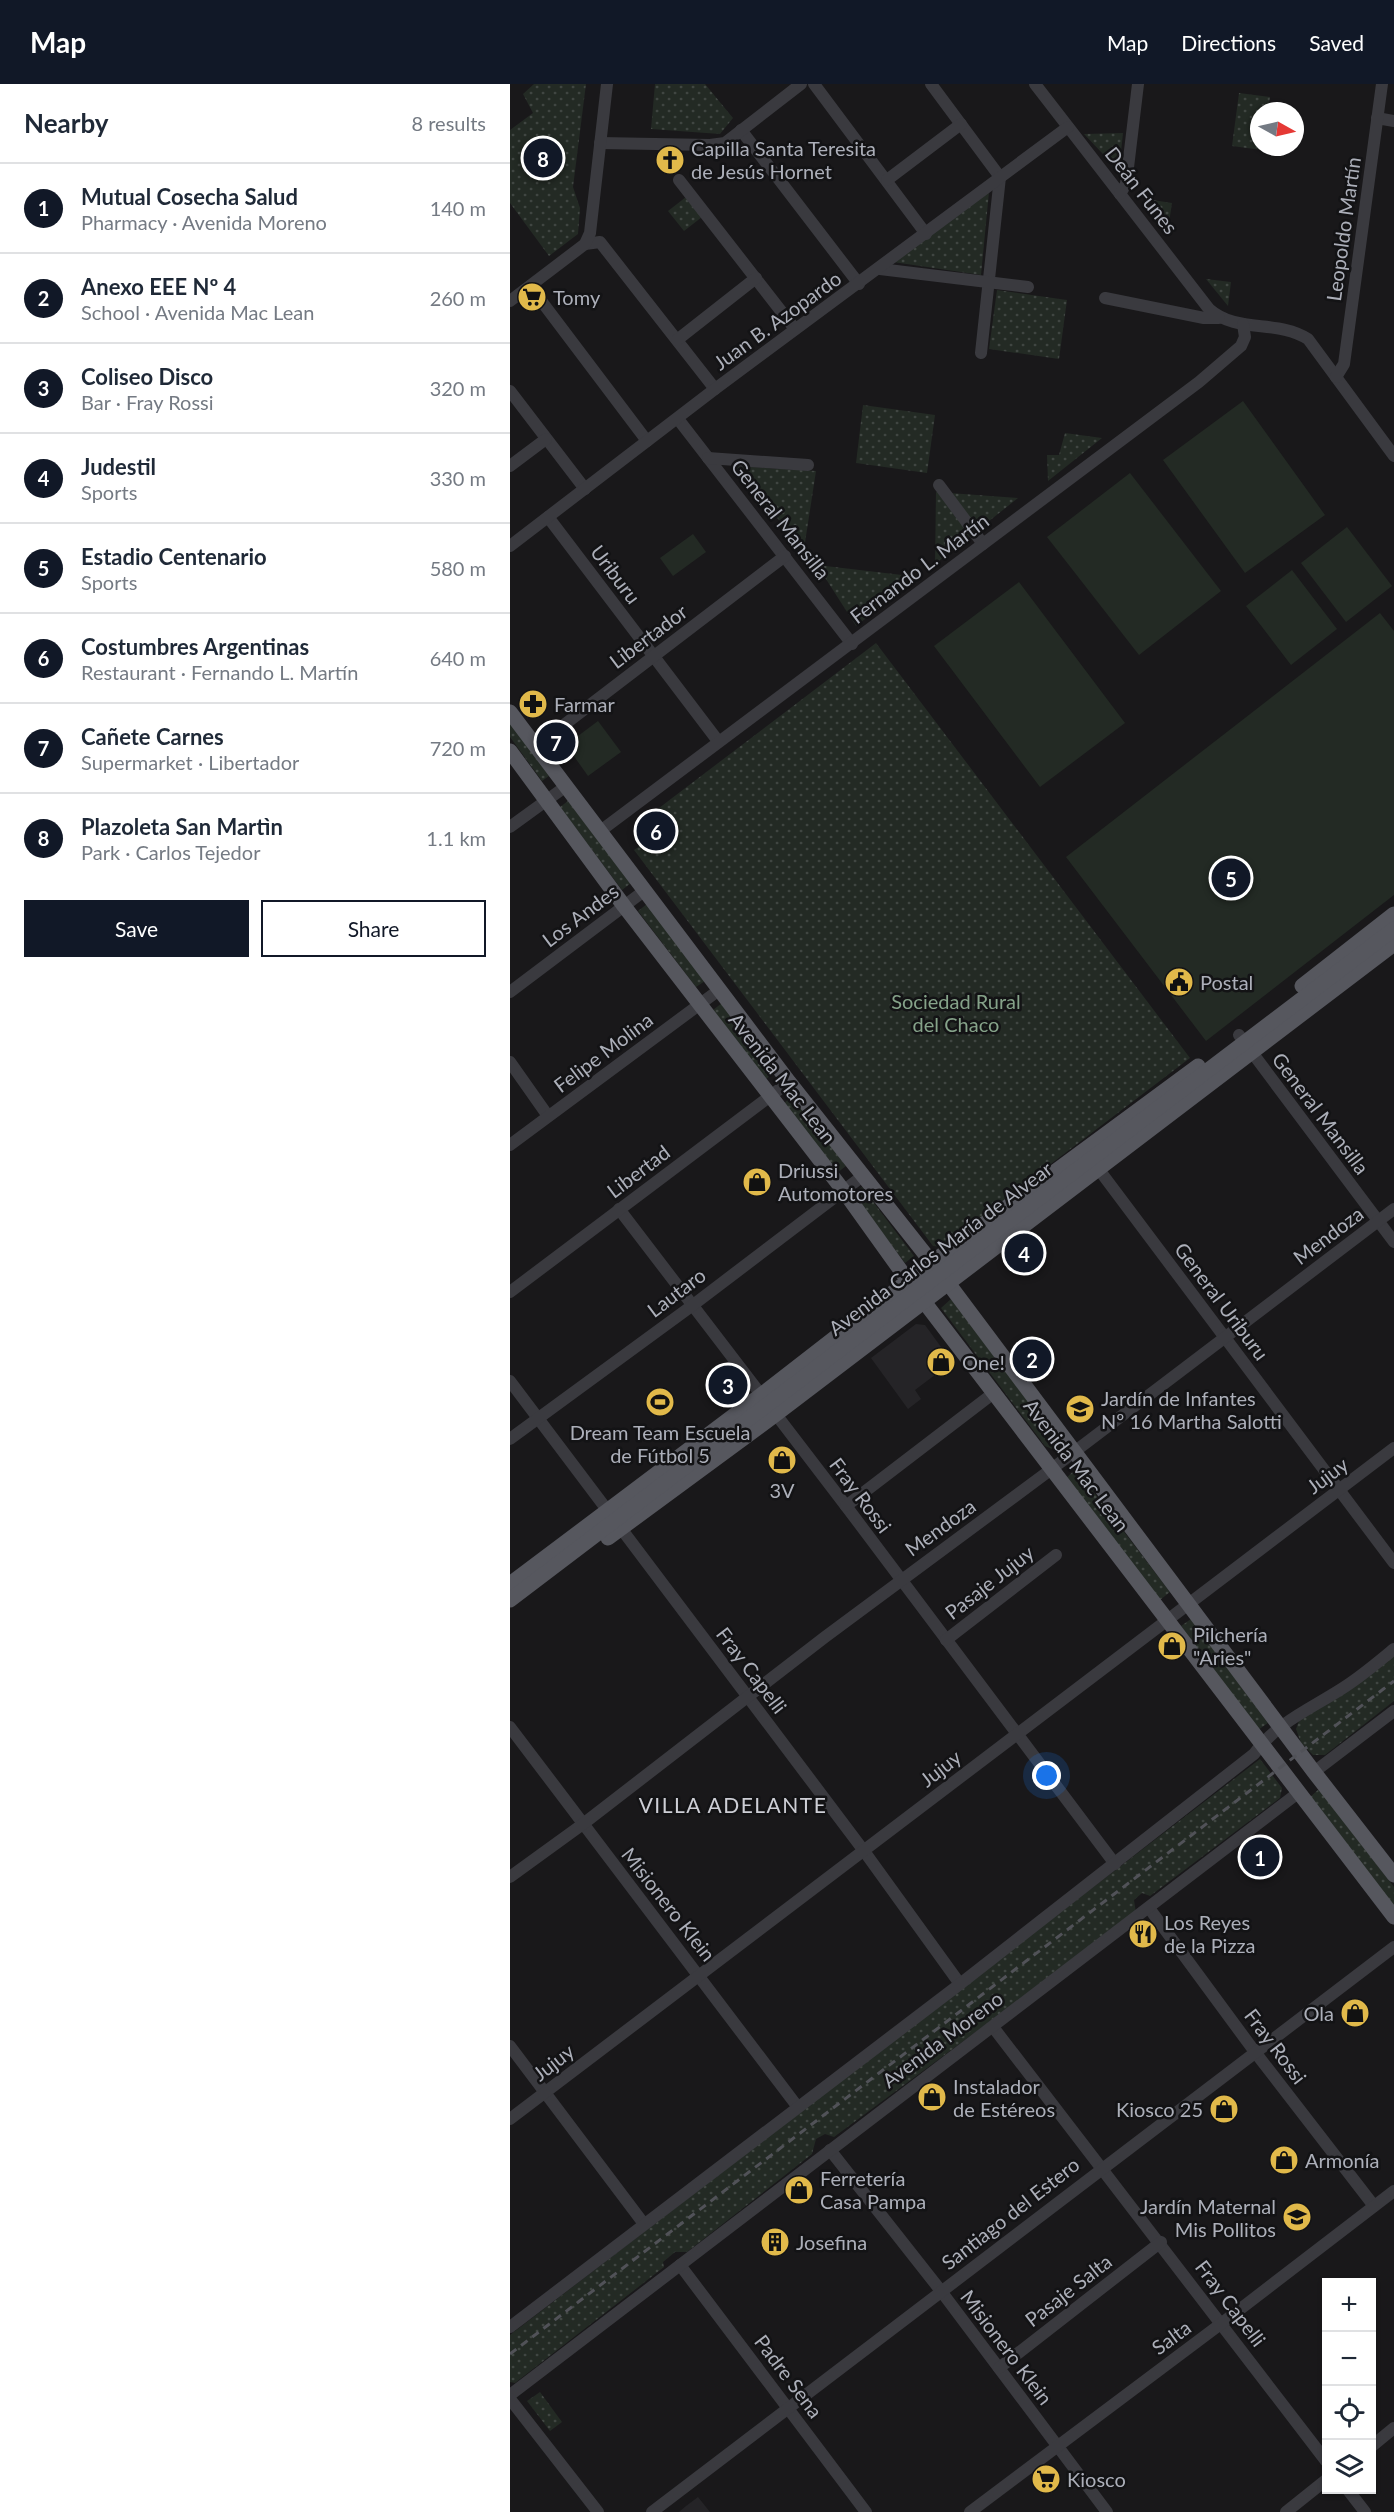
<!DOCTYPE html>
<html lang="en">
<head>
<meta charset="utf-8">
<style>
	:root { --surface:#fff; --page:#f6f6f7; --text:#1f2937; --muted:#747a83; --line:#e0e1e3; --accent:#111827 }
	body { margin:0; font-family:Lato,sans-serif; background:var(--page); color:var(--text) }
	.controls { position:absolute; right:18px; bottom:18px; display:grid; overflow:hidden; border-radius:0px; box-shadow:0 2px 4px #0004 }
	.controls button { width:54px; height:54px; display:grid; place-items:center; padding:0; border:0; border-bottom:2px solid var(--line); background:var(--surface); color:var(--text); font:30px sans-serif }
	.compass { position:absolute; left:740px; top:18px; width:54px; height:54px; border-radius:50%; background:var(--surface); box-shadow:0 2px 4px #0004; rotate:98deg }
	.you { position:absolute; left:537px; top:1692px; width:21px; height:21px; margin:-15px; border:4px solid #fff; border-radius:50%; background:#1a73e8; box-shadow:0 0 0 9px #1a73e833 }
	.badge { display:grid; place-items:center; width:39px; height:39px; border-radius:50%; background:var(--accent); color:#fff; font-size:20px; font-weight:700 }
	.pin { position:absolute; translate:-50% -50%; border:3px solid #fff; box-shadow:0 2px 6px #0006 }
	.list { margin:0; padding:0; list-style:none }
	h2 { display:flex; justify-content:space-between; align-items:center; height:78px; margin:0; padding:0 24px; font-size:26px }
	h2 small { font-size:20px; font-weight:400; color:var(--muted) }
	.list li { display:grid; grid-template-columns:39px 1fr auto; gap:18px; align-items:center; box-sizing:border-box; height:90px; padding:0 24px; border-top:2px solid var(--line) }
	.list b { display:block; font-size:22px; white-space:nowrap }
	.list p { margin:0; font-size:20px; white-space:nowrap; color:var(--muted) }
	.list em { font-size:20px; font-style:normal; color:var(--muted) }
	.actions { display:flex; gap:12px; padding:18px 24px }
	.actions a { flex:1; padding:14px 0; border:2px solid var(--accent); border-radius:0px; text-align:center; font-size:21px; color:var(--accent) }
	.actions .main { background:var(--accent); color:#fff }
	.icon { flex:none; width:33px; height:33px; fill:none; stroke:currentColor; stroke-width:2; stroke-linecap:round; stroke-linejoin:round }
	.map { position:relative; flex:none; width:884px; height:2428px; overflow:hidden }
	header { display:flex; align-items:center; gap:36px; box-sizing:border-box; height:84px; padding:0 30px; background:var(--accent); color:#fff }
	header strong { font-size:28px }
	nav { display:flex; gap:33px; margin-inline-start:auto; font-size:21px }
	main { display:flex }
	aside { flex:1; background:var(--surface) }
	.map>svg:first-child { display:block }
	.built { fill:#252427 }
	.grass { fill:url(#grass-dots) }
	.garden { fill:#232a24 }
	.lines { fill:none; stroke-linecap:round; stroke-linejoin:round }
	.minor { stroke:#3a3a3f; stroke-width:12 }
	.major { stroke:#56575e; stroke-width:15 }
	.rail { stroke:#515258; stroke-width:3; stroke-dasharray:8 6; stroke-linecap:butt }
	.labels { text-anchor:middle; dominant-baseline:central; stroke-width:5; stroke-linejoin:round; paint-order:stroke }
	.poi-label { font-size:20px; fill:#acafb9; stroke:#131315; text-anchor:start }
	.street-label { font-size:20px; fill:#acafb9; stroke:#131315 }
	.park-label { font-size:20px; fill:#85a289; stroke:#131315 }
	.neighbourhood-label { font-size:21px; letter-spacing:1.5px; fill:#cdced5; stroke:#131315 }
</style>
</head>
<body>
<header>
<strong>Map</strong>
<nav><a>Map</a><a>Directions</a><a>Saved</a></nav>
</header>
<main>
<aside>
<h2>Nearby<small>8 results</small></h2>
<ul class="list">
<li><span class="badge">1</span><div><b>Mutual Cosecha Salud</b><p>Pharmacy · Avenida Moreno</p></div><em>140 m</em></li>
<li><span class="badge">2</span><div><b>Anexo EEE Nº 4</b><p>School · Avenida Mac Lean</p></div><em>260 m</em></li>
<li><span class="badge">3</span><div><b>Coliseo Disco</b><p>Bar · Fray Rossi</p></div><em>320 m</em></li>
<li><span class="badge">4</span><div><b>Judestil</b><p>Sports</p></div><em>330 m</em></li>
<li><span class="badge">5</span><div><b>Estadio Centenario</b><p>Sports</p></div><em>580 m</em></li>
<li><span class="badge">6</span><div><b>Costumbres Argentinas</b><p>Restaurant · Fernando L. Martín</p></div><em>640 m</em></li>
<li><span class="badge">7</span><div><b>Cañete Carnes</b><p>Supermarket · Libertador</p></div><em>720 m</em></li>
<li><span class="badge">8</span><div><b>Plazoleta San Martìn</b><p>Park · Carlos Tejedor</p></div><em>1.1 km</em></li>
</ul>
<div class="actions"><a class="main">Save</a><a>Share</a></div>
</aside>
<div class="map">
<svg width="884" height="2428" viewBox="0 0 884 2428">
	<defs>
		<pattern id="grass-dots" width="8" height="8" patternUnits="userSpaceOnUse" patternTransform="scale(1.5)"><rect width="8" height="8" fill="#232a24"/><path d="M2 2h.1M6 6h.1" fill="none" stroke="#404642" stroke-width="1.8" stroke-linecap="round"/></pattern>
	</defs>
	<rect width="100%" height="100%" fill="#19181a"/>
	<g class="built">
		<path d="M406 1240 415 1241 442 1278 405 1306 411 1315 398 1325 361 1274Z"/>
		<path d="M188 2413 200 2428H169L176 2422Z"/>
	</g>
	<g class="grass">
		<path d="M24 0H76L63 103 70 124 68 150 39 172 0 119V46L23 29 13 10Z"/>
		<path d="M145 0H195L223 34 210 50 141 45Z"/>
		<path d="M729 9 760 13 758 27H749V63H752V66L722 62Z"/>
		<path d="M613 49 609 87 574 50Z"/>
		<path d="M479 108 471 191 383 178Z"/>
		<path d="M176 113 192 133 174 147 158 127Z"/>
		<path d="M636 115 662 119 658 145Z"/>
		<path d="M696 195 721 198 718 222Z"/>
		<path d="M487 206 557 216 549 275 479 265Z"/>
		<path d="M353 321 425 331 417 389 346 379Z"/>
		<path d="M555 349 592 354 538 397 537 371H549Z"/>
		<path d="M224 382 306 387 294 465H293Z"/>
		<path d="M426 408 508 414 425 480Z"/>
		<path d="M307 481 409 493 346 542Z"/>
		<path d="M366 559 680 974 432 1163 423 1162 124 766 134 759 143 770 168 751 149 724Z"/>
		<path d="M0 638 39 692 32 697 0 653Z"/>
		<path d="M58 717 121 799 112 806 50 723Z"/>
		<path d="M137 820 195 897 186 903 128 827Z"/>
		<path d="M212 919 265 988 256 995 203 926Z"/>
		<path d="M283 1012 336 1082 327 1089 274 1019Z"/>
		<path d="M352 1103 404 1172 395 1179 343 1110Z"/>
		<path d="M441 1215 545 1353 547 1361 542 1365 535 1362 431 1224Z"/>
		<path d="M566 1385 660 1508 650 1516 556 1394Z"/>
		<path d="M681 1535 758 1639 748 1646 671 1542Z"/>
		<path d="M884 1572V1617L815 1671H803L791 1659 786 1645 790 1634Z"/>
		<path d="M750 1675 772 1704 770 1714 640 1812 632 1809 624 1816 626 1829 324 2053 315 2050 306 2055 302 2070 177 2168H165L153 2178 154 2183 5 2299 0 2298V2251Z"/>
		<path d="M809 1705 884 1803V1822L799 1714Z"/>
		<path d="M30 2308 52 2338 40 2347 17 2317Z"/>
	</g>
	<g class="garden">
		<path d="M733 317 815 431 735 489 653 376Z"/>
		<path d="M620 389 711 507 629 571 537 453Z"/>
		<path d="M837 443 882 502 836 538 791 479Z"/>
		<path d="M183 450 196 468 163 492 150 474Z"/>
		<path d="M782 486 827 545 781 581 736 522Z"/>
		<path d="M509 498 615 639 530 703 424 562Z"/>
		<path d="M870 529 884 547V811L696 957 556 773Z"/>
		<path d="M88 637 111 668 78 692 56 661Z"/>
	</g>
	<g class="lines">
		<g class="minor">
			<path d="M304 0 416 150"/>
			<path d="M421 0 490 93 471 269"/>
			<path d="M525 0 699 225C727 250 767 235 798 255L884 372"/>
			<path d="M867 34 884 37"/>
			<path d="M231 46 349 200"/>
			<path d="M90 59 200 61 215 59 291 0"/>
			<path d="M169 96 285 245"/>
			<path d="M377 96 451 40"/>
			<path d="M610 110 616 100 628 0"/>
			<path d="M75 160 90 158 205 305"/>
			<path d="M370 185 518 203"/>
			<path d="M20 202 137 357"/>
			<path d="M595 214 694 234H709"/>
			<path d="M0 217 75 160 80 149 97 0"/>
			<path d="M167 256 246 194"/>
			<path d="M826 293 834 280 872 0"/>
			<path d="M0 307 75 405"/>
			<path d="M168 335 342 560"/>
			<path d="M198 374 298 381"/>
			<path d="M0 382 36 355"/>
			<path d="M429 401 473 460"/>
			<path d="M38 433 208 657"/>
			<path d="M0 462 205 305 558 43"/>
			<path d="M25 663 275 472"/>
			<path d="M0 743 55 703"/>
			<path d="M89 748 689 298 731 262 735 253 733 240"/>
			<path d="M0 908 134 807"/>
			<path d="M729 951 884 1158"/>
			<path d="M0 978 38 1032"/>
			<path d="M0 1061 209 906"/>
			<path d="M584 1079 884 1479"/>
			<path d="M109 1125 336 1422 605 1780"/>
			<path d="M0 1208 279 998"/>
			<path d="M0 1297 354 1767 450 1900"/>
			<path d="M0 1355 183 1221 354 1091"/>
			<path d="M336 1422 485 1308"/>
			<path d="M436 1556 546 1471"/>
			<path d="M0 1643 287 2022"/>
			<path d="M804 1688 884 1627"/>
			<path d="M0 1793 73 1740 315 1553 543 1384 884 1125"/>
			<path d="M639 1824 745 1968 864 2122"/>
			<path d="M483 1943 816 2377"/>
			<path d="M0 1962 134 2140"/>
			<path d="M0 2035 884 1364"/>
			<path d="M320 2066 431 2207 597 2428"/>
			<path d="M170 2181 356 2428"/>
			<path d="M0 2243 450 1900 744 1670C768 1637 803 1624 836 1602 853 1591 868 1578 884 1565"/>
			<path d="M489 2284 651 2158"/>
			<path d="M0 2311 788 1709"/>
			<path d="M0 2315 88 2428"/>
			<path d="M862 2362 884 2344"/>
			<path d="M838 2406 855 2428"/>
			<path d="M142 2428 884 1863"/>
			<path d="M460 2428 712 2239 884 2107"/>
			<path d="M776 2428 816 2396"/>
		</g>
		<g class="major">
			<path d="M0 628 279 998 438 1199 804 1688 884 1791"/>
			<path d="M0 667 114 822 333 1106 399 1198 884 1833"/>
			<path d="M792 902 884 830"/>
			<path d="M98 1454 265 1331 884 860"/>
			<path d="M0 1500 251 1311 421 1179 688 982"/>
			<path d="M0 1516 884 845"/>
		</g>
		<path class="rail" d="M0 2270 884 1597"/>
	</g>
	<defs>
		<g id="church-disc" transform="scale(1.5)"><circle r="9.5" fill="#e1b94a" stroke="#131315"/><path d="M-1.2-6h2.4v3.5h3.3v2.4h-3.3V6h-2.4V-.1h-3.3v-2.4h3.3Z" fill="#111"/></g>
		<g id="supermarket-disc" transform="scale(1.5)"><circle r="9.5" fill="#e1b94a" stroke="#131315"/><path d="M-6-5.5h2.5l.6 2H6L4.5 2H-2.5L-4.4-4H-6ZM-1.5 3.2a1.3 1.3 0 1 0 .1 0ZM3 3.2a1.3 1.3 0 1 0 .1 0Z" fill="#111"/></g>
		<g id="pharmacy-disc" transform="scale(1.5)"><circle r="9.5" fill="#e1b94a" stroke="#131315"/><path d="M-2-6h4v4h4v4h-4v4h-4v-4h-4v-4h4Z" fill="#111"/></g>
		<g id="civic-disc" transform="scale(1.5)"><circle r="9.5" fill="#e1b94a" stroke="#131315"/><path d="M-.6-6.5H3V-4.5H.6V-3L4-1V1h2V6H-6V1h2V-1L-.6-3ZM-1.2 2.5V6h2.4V2.5Z" fill="#111"/></g>
		<g id="shop-disc" transform="scale(1.5)"><circle r="9.5" fill="#e1b94a" stroke="#131315"/><path d="M-5-2.5h2.3a2.7 3.5 0 0 1 5.4 0H5L5.5 6h-11ZM-1.5-2.5h3a1.5 2.3 0 0 0-3 0Z" fill="#111"/></g>
		<g id="stadium-disc" transform="scale(1.5)"><circle r="9.5" fill="#e1b94a" stroke="#131315"/><path d="M0-5a6.5 5 0 1 0 0 10a6.5 5 0 1 0 0-10ZM-3.5-1.8h7v3.6h-7Z" fill="#111"/></g>
		<g id="school-disc" transform="scale(1.5)"><circle r="9.5" fill="#e1b94a" stroke="#131315"/><path d="M0-5L7-2L0 1L-7-2ZM-4 1L0 2.5L4 1V4Q0 6-4 4Z" fill="#111"/></g>
		<g id="restaurant-disc" transform="scale(1.5)"><circle r="9.5" fill="#e1b94a" stroke="#131315"/><path d="M-5-6h1v4h1v-4h1v4h1v-4h1v5L-1.5 .5V6h-2V.5L-5-1ZM5-6V6H3V1.5H1.5Q1.5-4 5-6Z" fill="#111"/></g>
		<g id="building-disc" transform="scale(1.5)"><circle r="9.5" fill="#e1b94a" stroke="#131315"/><path d="M-4-6H4V6H1V3H-1V6H-4ZM-2.5-4.3h1.7v1.8h-1.7ZM.8-4.3h1.7v1.8H.8ZM-2.5-1h1.7V.8h-1.7ZM.8-1h1.7V.8H.8Z" fill="#111"/></g>
	</defs>
	<g fill-rule="evenodd">
		<use href="#church-disc" x="160" y="76"/>
		<use href="#supermarket-disc" x="22" y="213"/>
		<use href="#pharmacy-disc" x="23" y="620"/>
		<use href="#civic-disc" x="669" y="898"/>
		<use href="#shop-disc" x="247" y="1098"/>
		<use href="#shop-disc" x="431" y="1278"/>
		<use href="#stadium-disc" x="150" y="1318"/>
		<use href="#school-disc" x="570" y="1325"/>
		<use href="#shop-disc" x="272" y="1376"/>
		<use href="#shop-disc" x="662" y="1562"/>
		<use href="#restaurant-disc" x="633" y="1850"/>
		<use href="#shop-disc" x="845" y="1929"/>
		<use href="#shop-disc" x="422" y="2013"/>
		<use href="#shop-disc" x="714" y="2025"/>
		<use href="#shop-disc" x="774" y="2076"/>
		<use href="#shop-disc" x="289" y="2106"/>
		<use href="#school-disc" x="787" y="2133"/>
		<use href="#building-disc" x="265" y="2158"/>
		<use href="#supermarket-disc" x="536" y="2395"/>
	</g>
	<g class="labels">
		<g class="poi-label">
			<text x="181" y="64">Capilla Santa Teresita<tspan x="181" dy="23">de Jesús Hornet</tspan></text>
			<text x="43" y="213">Tomy</text>
			<text x="44" y="620">Farmar</text>
			<text x="690" y="898">Postal</text>
			<text x="268" y="1086">Driussi<tspan x="268" dy="23">Automotores</tspan></text>
			<text x="452" y="1278">One!</text>
			<text x="591" y="1314">Jardín de Infantes<tspan x="591" dy="23">Nº 16 Martha Salotti</tspan></text>
			<text x="150" y="1348" text-anchor="middle">Dream Team Escuela<tspan x="150" dy="23">de Fútbol 5</tspan></text>
			<text x="272" y="1406" text-anchor="middle">3V</text>
			<text x="683" y="1550">Pilchería<tspan x="683" dy="23">"Aries"</tspan></text>
			<text x="654" y="1838">Los Reyes<tspan x="654" dy="23">de la Pizza</tspan></text>
			<text x="824" y="1929" text-anchor="end">Ola</text>
			<text x="443" y="2002">Instalador<tspan x="443" dy="23">de Estéreos</tspan></text>
			<text x="693" y="2025" text-anchor="end">Kiosco 25</text>
			<text x="795" y="2076">Armonía</text>
			<text x="310" y="2094">Ferretería<tspan x="310" dy="23">Casa Pampa</tspan></text>
			<text x="766" y="2122" text-anchor="end">Jardín Maternal<tspan x="766" dy="23">Mis Pollitos</tspan></text>
			<text x="286" y="2158">Josefina</text>
			<text x="557" y="2395">Kiosco</text>
		</g>
		<g class="street-label">
			<text transform="translate(632 106) rotate(52)">Deán Funes</text>
			<text transform="translate(833 145) rotate(-82)">Leopoldo Martín</text>
			<text transform="translate(267 236) rotate(-36)">Juan B. Azopardo</text>
			<text transform="translate(271 435) rotate(52)">General Mansilla</text>
			<text transform="translate(409 484) rotate(-37)">Fernando L. Martín</text>
			<text transform="translate(106 490) rotate(53)">Uriburu</text>
			<text transform="translate(138 552) rotate(-37)">Libertador</text>
			<text transform="translate(70 831) rotate(-37)">Los Andes</text>
			<text transform="translate(93 968) rotate(-37)">Felipe Molina</text>
			<text transform="translate(273 994) rotate(52)">Avenida Mac Lean</text>
			<text transform="translate(811 1029) rotate(53)">General Mansilla</text>
			<text transform="translate(128 1087) rotate(-37)">Libertad</text>
			<text transform="translate(818 1151) rotate(-37)">Mendoza</text>
			<text transform="translate(430 1164) rotate(-37)">Avenida Carlos María de Alvear</text>
			<text transform="translate(166 1208) rotate(-37)">Lautaro</text>
			<text transform="translate(712 1217) rotate(53)">General Uriburu</text>
			<text transform="translate(567 1381) rotate(53)">Avenida Mac Lean</text>
			<text transform="translate(817 1391) rotate(-37)">Jujuy</text>
			<text transform="translate(351 1411) rotate(53)">Fray Rossi</text>
			<text transform="translate(430 1443) rotate(-36)">Mendoza</text>
			<text transform="translate(479 1498) rotate(-38)">Pasaje Jujuy</text>
			<text transform="translate(242 1586) rotate(53)">Fray Capelli</text>
			<text transform="translate(430 1684) rotate(-38)">Jujuy</text>
			<text transform="translate(159 1820) rotate(52)">Misionero Klein</text>
			<text transform="translate(432 1955) rotate(-37)">Avenida Moreno</text>
			<text transform="translate(766 1962) rotate(53)">Fray Rossi</text>
			<text transform="translate(43 1978) rotate(-38)">Jujuy</text>
			<text transform="translate(500 2129) rotate(-38)">Santiago del Estero</text>
			<text transform="translate(558 2206) rotate(-38)">Pasaje Salta</text>
			<text transform="translate(721 2219) rotate(53)">Fray Capelli</text>
			<text transform="translate(661 2253) rotate(-36)">Salta</text>
			<text transform="translate(497 2263) rotate(53)">Misionero Klein</text>
			<text transform="translate(279 2292) rotate(53)">Padre Sena</text>
		</g>
		<g class="park-label">
			<text x="446" y="917">Sociedad Rural<tspan x="446" dy="23">del Chaco</tspan></text>
		</g>
		<g class="neighbourhood-label">
			<text x="223" y="1720">VILLA ADELANTE</text>
		</g>
	</g>
</svg>
<div class="controls">
<button>+</button>
<button>−</button>
<button><svg class="icon" aria-label="locate" viewBox="0 0 24 24"><circle cx="12" cy="12" r="6"/><path d="M12 2v4M12 18v4M2 12h4M18 12h4"/></svg></button>
<button><svg class="icon" aria-label="layers" viewBox="0 0 24 24"><path d="M12 4l9 5-9 5-9-5zM3 14l9 5 9-5"/></svg></button>
</div>
<svg class="compass" viewBox="-18 -18 36 36"><path d="M0-13l5 13h-10z" fill="#e53935"/><path d="M0 13l5-13h-10z" fill="#747a83"/></svg>
<div class="you"></div>
<div class="pin badge" style="left:750px;top:1773px">1</div>
<div class="pin badge" style="left:522px;top:1275px">2</div>
<div class="pin badge" style="left:218px;top:1301px">3</div>
<div class="pin badge" style="left:514px;top:1169px">4</div>
<div class="pin badge" style="left:721px;top:794px">5</div>
<div class="pin badge" style="left:146px;top:747px">6</div>
<div class="pin badge" style="left:46px;top:658px">7</div>
<div class="pin badge" style="left:33px;top:74px">8</div>
</div>
</main>
</body>
</html>
